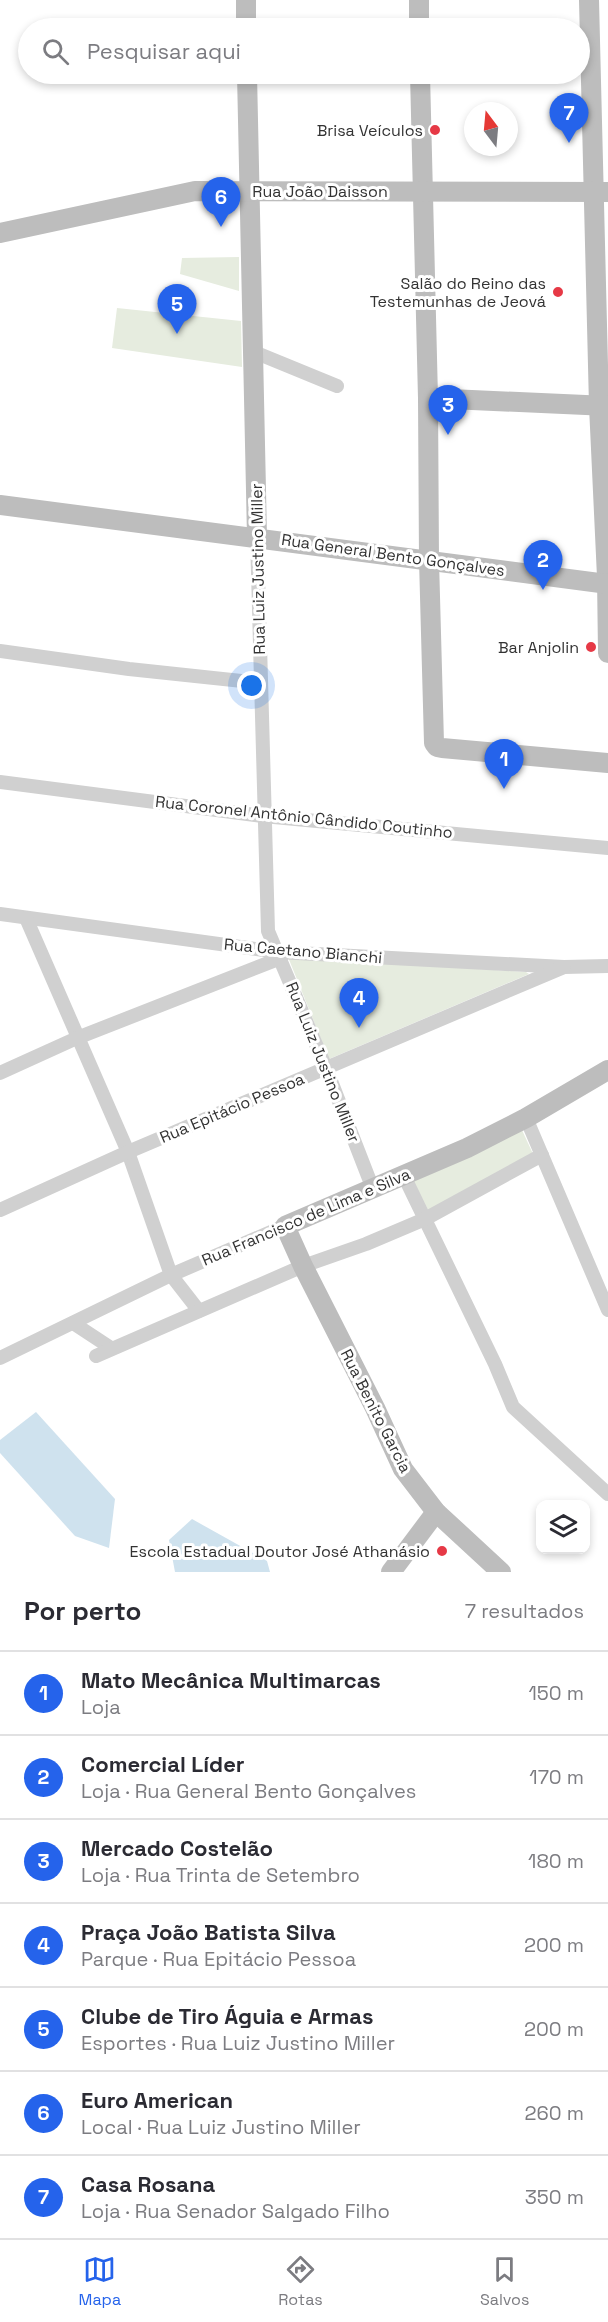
<!DOCTYPE html>
<html lang="pt">
<head>
<meta charset="utf-8">
<style>
	:root { --surface:#fff; --page:#f2f2f3; --text:#2b2b33; --muted:#7c7c81; --line:#e1e1e2; --accent:#2563eb }
	body { margin:0; font-family:"Space Grotesk",sans-serif; background:var(--page); color:var(--text) }
	.controls { position:absolute; right:18px; bottom:18px; display:grid; overflow:hidden; border-radius:12px; box-shadow:0 3px 9px #0003 }
	.controls button { width:54px; height:54px; display:grid; place-items:center; padding:0; border:0; border-bottom:2px solid var(--line); background:var(--surface); color:var(--text); font:30px sans-serif }
	.compass { position:absolute; left:464px; top:102px; width:54px; height:54px; border-radius:50%; background:var(--surface); box-shadow:0 3px 9px #0003; rotate:344deg }
	.you { position:absolute; left:252px; top:686px; width:21px; height:21px; margin:-15px; border:4px solid #fff; border-radius:50%; background:#1a73e8; box-shadow:0 0 0 9px #1a73e833 }
	.badge { display:grid; place-items:center; width:39px; height:39px; border-radius:50%; background:var(--accent); color:#fff; font-size:20px; font-weight:700 }
	.pin { position:absolute; translate:-50% -50px; filter:drop-shadow(0 2px 3px #0008) }
	.pin::after { content:''; position:absolute; top:32px; width:21px; height:18px; background:inherit; clip-path:polygon(0 0,100% 0,50% 100%) }
	.list { margin:0; padding:0; list-style:none }
	h2 { display:flex; justify-content:space-between; align-items:center; height:78px; margin:0; padding:0 24px; font-size:26px }
	h2 small { font-size:20px; font-weight:400; color:var(--muted) }
	.list li { display:grid; grid-template-columns:39px 1fr auto; gap:18px; align-items:center; box-sizing:border-box; height:84px; padding:0 24px; border-top:2px solid var(--line) }
	.list b { display:block; font-size:22px; white-space:nowrap }
	.list p { margin:0; font-size:20px; white-space:nowrap; color:var(--muted) }
	.list em { font-size:20px; font-style:normal; color:var(--muted) }
	.icon { flex:none; width:33px; height:33px; fill:none; stroke:currentColor; stroke-width:2; stroke-linecap:round; stroke-linejoin:round }
	.map { position:relative; flex:none; width:608px; height:1572px; overflow:hidden }
	.search { position:absolute; background:var(--surface); box-shadow:0 3px 9px #0003; left:18px; right:18px; top:18px; height:66px; display:flex; align-items:center; gap:15px; box-sizing:border-box; padding:0 21px; border-radius:33px; color:var(--muted); font-size:22px }
	.sheet { height:666px; background:var(--surface) }
	nav { display:flex; justify-content:space-around; align-items:center; box-sizing:border-box; height:84px; border-top:2px solid var(--line); background:var(--surface); font-size:16px; color:var(--muted) }
	nav a { display:grid; justify-items:center; gap:3px }
	nav .on { color:var(--accent) }
	.map>svg:first-child { display:block }
	.green { fill:#e6ecdf }
	.water { fill:#cfe2ee }
	.lines { fill:none; stroke-linecap:round; stroke-linejoin:round }
	.street { stroke:#d0d0d0; stroke-width:14 }
	.secondary { stroke:#bdbdbd; stroke-width:20 }
	.poi-dot { fill:#e63946; stroke:#fff; stroke-width:2 }
	.labels { text-anchor:middle; dominant-baseline:central; stroke-width:6; stroke-linejoin:round; paint-order:stroke }
	.poi-label { font-size:16px; fill:#333; stroke:#fff; text-anchor:end }
	.street-label { font-size:16px; fill:#333; stroke:#fff }
</style>
</head>
<body>
<div class="map">
<svg width="608" height="1572" viewBox="0 0 608 1572">
	<rect width="100%" height="100%" fill="#fff"/>
	<g class="green">
		<path d="M239 257V291L180 274 182 258Z"/>
		<path d="M117 308 241 321 242 367 112 348Z"/>
		<path d="M288 957 526 972 529 974 329 1059Z"/>
		<path d="M521 1128 534 1156 429 1212 412 1179Z"/>
	</g>
	<g class="water">
		<path d="M36 1412 115 1499 109 1548 75 1536 0 1453V1440Z"/>
		<path d="M192 1519 267 1561 270 1572H175L169 1540Z"/>
	</g>
	<g class="lines">
		<g class="street">
			<path d="M254 352 337 386"/>
			<path d="M257 537 268 931 326 1068 373 1189"/>
			<path d="M0 651 129 669 260 683"/>
			<path d="M0 782 263 816 608 848"/>
			<path d="M0 914 278 952 564 967 608 966"/>
			<path d="M26 918 128 1152 171 1275 199 1311"/>
			<path d="M0 1073 77 1038 281 958"/>
			<path d="M526 1118 608 1310"/>
			<path d="M404 1176 495 1364 513 1407 608 1494"/>
			<path d="M0 1210 128 1152 564 967"/>
			<path d="M73 1323 111 1348"/>
			<path d="M96 1356 303 1266 366 1244 425 1219 542 1155"/>
			<path d="M0 1358 171 1275 285 1226"/>
		</g>
		<g class="secondary">
			<path d="M246 0V28"/>
			<path d="M419 0V28"/>
			<path d="M589 0 599 406 607 577 608 653"/>
			<path d="M247 74 257 537"/>
			<path d="M420 74 428 398 429 560 434 743 437 747 442 748 608 763"/>
			<path d="M0 233 195 191 608 192"/>
			<path d="M428 398 608 406"/>
			<path d="M0 505 608 584"/>
			<path d="M391 1572 436 1512"/>
			<path d="M501 1572 436 1512 403 1469 375 1408 303 1266 285 1226 467 1148 526 1118 608 1070"/>
		</g>
	</g>
	<g class="poi-dot">
		<circle cx="435" cy="130" r="6"/>
		<circle cx="558" cy="292" r="6"/>
		<circle cx="591" cy="647" r="6"/>
		<circle cx="442" cy="1551" r="6"/>
	</g>
	<g class="labels">
		<g class="poi-label">
			<text x="423" y="130">Brisa Veículos</text>
			<text x="546" y="283">Salão do Reino das<tspan x="546" dy="18">Testemunhas de Jeová</tspan></text>
			<text x="579" y="647">Bar Anjolin</text>
			<text x="430" y="1551">Escola Estadual Doutor José Athanásio</text>
		</g>
		<g class="street-label">
			<text x="320" y="191">Rua João Daisson</text>
			<text transform="translate(393 555) rotate(8)">Rua General Bento Gonçalves</text>
			<text transform="translate(258 569) rotate(-91)">Rua Luiz Justino Miller</text>
			<text transform="translate(304 817) rotate(6)">Rua Coronel Antônio Cândido Coutinho</text>
			<text transform="translate(303 951) rotate(5)">Rua Caetano Bianchi</text>
			<text transform="translate(323 1062) rotate(68)">Rua Luiz Justino Miller</text>
			<text transform="translate(232 1108) rotate(-23)">Rua Epitácio Pessoa</text>
			<text transform="translate(306 1217) rotate(-23)">Rua Francisco de Lima e Silva</text>
			<text transform="translate(376 1411) rotate(63)">Rua Benito Garcia</text>
		</g>
	</g>
</svg>
<div class="controls">
<button><svg class="icon" aria-label="layers" viewBox="0 0 24 24"><path d="M12 4l9 5-9 5-9-5zM3 14l9 5 9-5"/></svg></button>
</div>
<svg class="compass" viewBox="-18 -18 36 36"><path d="M0-13l5 13h-10z" fill="#e53935"/><path d="M0 13l5-13h-10z" fill="#7c7c81"/></svg>
<div class="you"></div>
<div class="pin badge" style="left:504px;top:789px">1</div>
<div class="pin badge" style="left:543px;top:590px">2</div>
<div class="pin badge" style="left:448px;top:435px">3</div>
<div class="pin badge" style="left:359px;top:1028px">4</div>
<div class="pin badge" style="left:177px;top:334px">5</div>
<div class="pin badge" style="left:221px;top:227px">6</div>
<div class="pin badge" style="left:569px;top:143px">7</div>
<div class="search"><svg class="icon" aria-label="search" viewBox="0 0 24 24"><circle cx="10" cy="10" r="6"/><path d="M15 15l6 6"/></svg>Pesquisar aqui</div>
</div>
<section class="sheet">
<h2>Por perto<small>7 resultados</small></h2>
<ul class="list">
<li><span class="badge">1</span><div><b>Mato Mecânica Multimarcas</b><p>Loja</p></div><em>150 m</em></li>
<li><span class="badge">2</span><div><b>Comercial Líder</b><p>Loja · Rua General Bento Gonçalves</p></div><em>170 m</em></li>
<li><span class="badge">3</span><div><b>Mercado Costelão</b><p>Loja · Rua Trinta de Setembro</p></div><em>180 m</em></li>
<li><span class="badge">4</span><div><b>Praça João Batista Silva</b><p>Parque · Rua Epitácio Pessoa</p></div><em>200 m</em></li>
<li><span class="badge">5</span><div><b>Clube de Tiro Águia e Armas</b><p>Esportes · Rua Luiz Justino Miller</p></div><em>200 m</em></li>
<li><span class="badge">6</span><div><b>Euro American</b><p>Local · Rua Luiz Justino Miller</p></div><em>260 m</em></li>
<li><span class="badge">7</span><div><b>Casa Rosana</b><p>Loja · Rua Senador Salgado Filho</p></div><em>350 m</em></li>
</ul>
</section>
<nav>
<a class="on"><svg class="icon" aria-label="map" viewBox="0 0 24 24"><path d="M3 6l6-2 6 2 6-2v14l-6 2-6-2-6 2zM9 4v14M15 6v14"/></svg>Mapa</a>
<a><svg class="icon" aria-label="directions" viewBox="0 0 24 24"><path d="M12 3l9 9-9 9-9-9zM9 14v-3h6M13 9l2 2-2 2"/></svg>Rotas</a>
<a><svg class="icon" aria-label="saved" viewBox="0 0 24 24"><path d="M7 4h10v16l-5-4-5 4z"/></svg>Salvos</a>
</nav>
</body>
</html>
